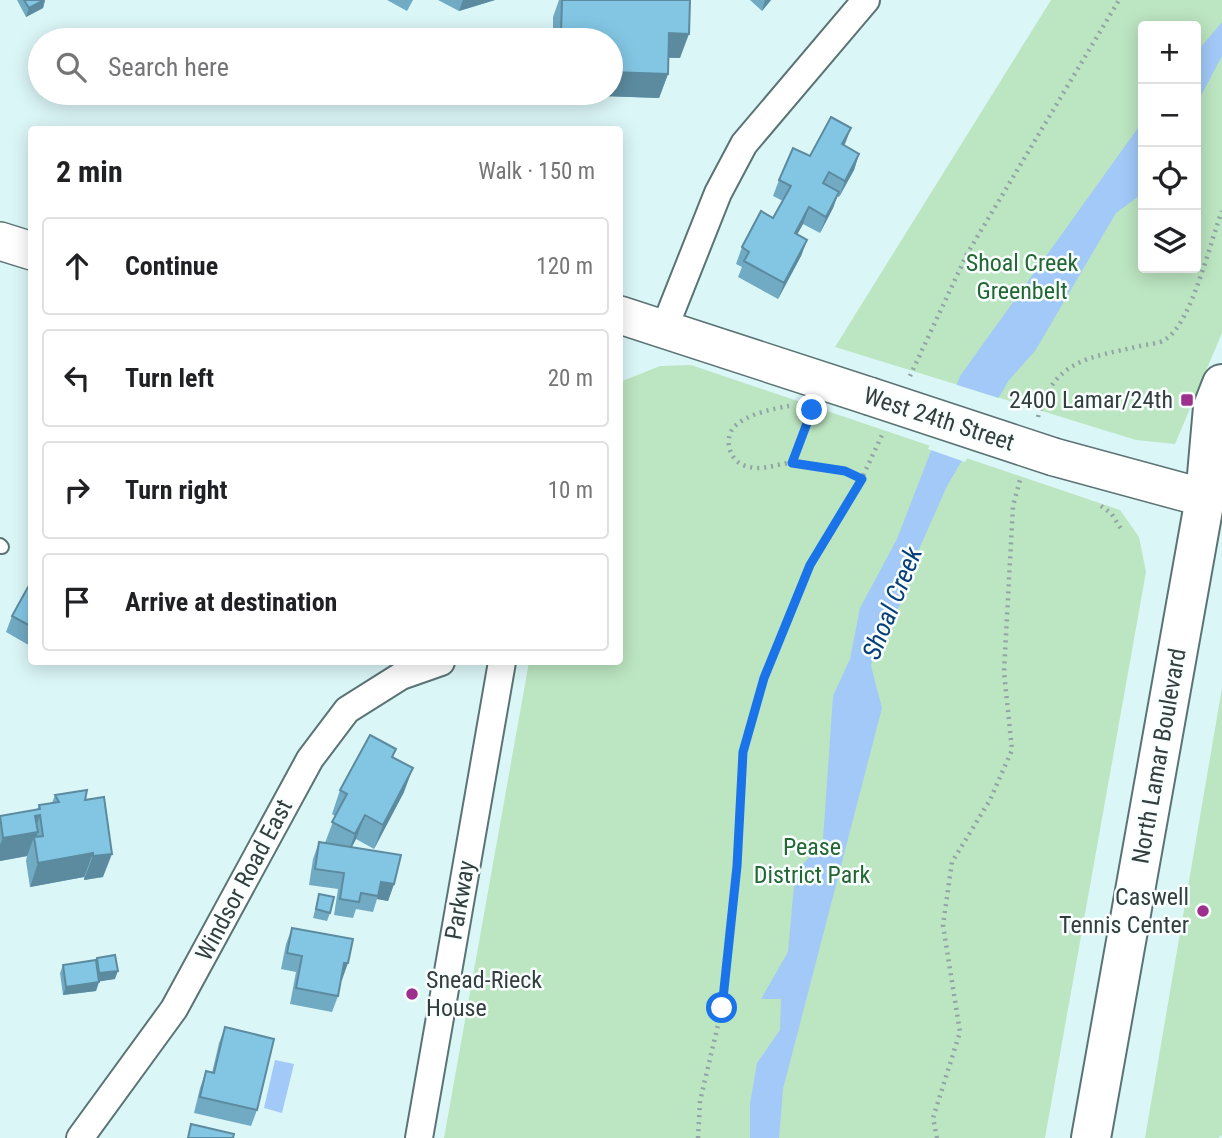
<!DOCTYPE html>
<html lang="en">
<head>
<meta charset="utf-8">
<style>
	:root { --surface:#fff; --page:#f6f6f6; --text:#202124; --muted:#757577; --line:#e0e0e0 }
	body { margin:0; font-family:"Roboto Condensed",sans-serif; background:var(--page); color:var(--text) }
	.controls { position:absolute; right:21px; top:21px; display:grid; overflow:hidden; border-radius:7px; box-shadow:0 4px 18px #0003 }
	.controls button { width:63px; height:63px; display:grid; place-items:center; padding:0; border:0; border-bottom:2px solid var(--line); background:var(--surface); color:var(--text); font:35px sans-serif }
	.stop { position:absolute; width:21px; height:21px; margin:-16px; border:5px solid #1a73e8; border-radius:50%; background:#fff }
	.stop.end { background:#1a73e8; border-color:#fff; box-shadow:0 2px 7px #0008 }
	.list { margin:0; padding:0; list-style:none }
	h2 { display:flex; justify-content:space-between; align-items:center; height:91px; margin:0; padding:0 28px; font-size:30px }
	h2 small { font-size:23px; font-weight:400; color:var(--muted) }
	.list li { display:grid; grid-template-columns:46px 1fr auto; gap:21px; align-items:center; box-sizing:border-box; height:98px; margin:0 14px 14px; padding:0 14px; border:2px solid var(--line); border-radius:7px }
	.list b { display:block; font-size:26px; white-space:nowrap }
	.list em { font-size:23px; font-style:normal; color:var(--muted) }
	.icon { flex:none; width:38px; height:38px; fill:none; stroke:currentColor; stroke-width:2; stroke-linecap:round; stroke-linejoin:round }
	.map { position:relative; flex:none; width:1222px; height:1138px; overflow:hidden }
	.search { position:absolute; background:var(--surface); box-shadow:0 4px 18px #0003; left:28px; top:28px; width:595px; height:77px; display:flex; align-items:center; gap:18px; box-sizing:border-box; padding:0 24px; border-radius:38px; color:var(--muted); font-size:26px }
	.panel { position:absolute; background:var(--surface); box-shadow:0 4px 18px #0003; left:28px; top:126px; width:595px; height:539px; border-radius:7px }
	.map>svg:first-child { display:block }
	.green { fill:#bce5c1; fill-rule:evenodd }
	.water { fill:#a2c9f8 }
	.pier { fill:#dbf6f7 }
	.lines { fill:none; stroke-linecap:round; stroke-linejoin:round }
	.lane-casing { stroke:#5b7374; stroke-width:16 }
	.street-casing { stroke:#5b7374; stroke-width:30 }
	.secondary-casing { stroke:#5b7374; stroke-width:40 }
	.primary-casing { stroke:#5b7374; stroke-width:42 }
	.path { stroke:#90a4a5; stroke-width:4.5; stroke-dasharray:2 5; stroke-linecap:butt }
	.lane { stroke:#fff; stroke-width:12 }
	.street { stroke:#fff; stroke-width:26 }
	.secondary { stroke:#fff; stroke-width:37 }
	.primary { stroke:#fff; stroke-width:38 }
	.secondary-bridge-casing { stroke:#5b7374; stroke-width:40; stroke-linecap:butt }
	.secondary-bridge { stroke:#fff; stroke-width:37 }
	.wall { fill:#71aac3 }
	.shaded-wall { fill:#5c8b9f }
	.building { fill:#83c6e3; stroke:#5c8b9f; stroke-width:2 }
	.route { stroke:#1a73e8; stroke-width:9 }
	.poi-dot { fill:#9d2f8f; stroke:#f9fefe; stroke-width:2.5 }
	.labels { text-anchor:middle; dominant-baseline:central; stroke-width:5; stroke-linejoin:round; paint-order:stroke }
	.park-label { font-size:24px; fill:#236832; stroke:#f9fefe }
	.poi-label { font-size:24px; fill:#333e3e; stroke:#f9fefe; text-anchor:end }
	.street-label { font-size:24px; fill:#333e3e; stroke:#f9fefe }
	.water-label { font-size:26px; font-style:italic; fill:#093f77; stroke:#f9fefe }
</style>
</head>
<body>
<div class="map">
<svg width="1222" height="1138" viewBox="0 0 1222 1138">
	<rect width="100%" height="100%" fill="#dbf6f7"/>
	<g class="green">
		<path d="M1051 0H1222V333L1175 444 1136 440 835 347ZM1143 26H1196V268H1143Z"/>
		<path d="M691 365 1120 510 1139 537 1146 572 1045 1138H444L529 662H620V382L660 366Z"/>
		<path d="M1222 688V1135L1218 1138H1145Z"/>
	</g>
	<g class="water">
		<path d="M1222 22V56L1196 105V53Z"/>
		<path d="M1143 121V193L1116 213 1035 351 1009 380 947 486 913 563 907 592 889 625 878 634 871 666 882 708 783 1089 779 1138H750V1104L757 1063 780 1030 781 999H761L788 952 795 874 823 840 833 696 850 659 860 608 897 539 960 376Z"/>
		<path d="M275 1060 294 1064 282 1113 264 1108Z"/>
	</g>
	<path class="pier" d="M954 384 1002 399 965 462 928 449Z"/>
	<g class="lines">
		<g class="lane-casing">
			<path id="lane" d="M0 545 2 547"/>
		</g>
		<g class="street-casing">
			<g id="street">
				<path d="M664 329 718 193 744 144 866 0"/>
				<path d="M80 1138 174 1009 310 759 347 710 401 676 441 662"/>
				<path d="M419 1138 502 662"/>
			</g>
		</g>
		<g class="secondary-casing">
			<g id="secondary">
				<path d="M0 241 32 251"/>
				<path d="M620 315 869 396"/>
				<path d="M1054 457 1205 498"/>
			</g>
		</g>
		<g class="primary-casing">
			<path id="primary" d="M1091 1138 1205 498 1213 407 1222 384"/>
		</g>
		<g class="path">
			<path d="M910 376 967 254 1119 0"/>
			<path d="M789 406C772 409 747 414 734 427 723 440 730 462 746 466 761 471 774 465 788 463 811 461 842 470 862 479"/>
			<path d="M1038 417C1054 359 1089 358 1140 346 1147 344 1160 344 1166 339 1192 322 1210 242 1222 211"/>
			<path d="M792 463 812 411"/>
			<path d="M1101 506 1111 513 1123 532"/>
			<path d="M698 1138 700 1101 722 1008 737 865 743 752 764 678 809 565 854 495 882 435"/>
			<path d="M937 1138 933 1118 960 1032 943 925 952 862 990 800 1012 750 1004 672 1013 506 1020 480"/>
		</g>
		<use href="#lane" class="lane"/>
		<use href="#street" class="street"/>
		<use href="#secondary" class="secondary"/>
		<use href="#primary" class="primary"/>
		<g class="secondary-bridge-casing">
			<path id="secondary-bridge" d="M869 396 1054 457"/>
		</g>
		<use href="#secondary-bridge" class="secondary-bridge"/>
	</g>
	<g class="wall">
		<path d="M17 0H45L43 8 26 17Z"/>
		<path d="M387 0H413L407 11Z"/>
		<path d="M438 0H495L459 11Z"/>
		<path d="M559 0H690L680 58H668V74L659 98 574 95V93H611V40H553V17Z"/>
		<path d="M750 0H771L762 11Z"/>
		<path d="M844 146 859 154 854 170 839 197 837 196 833 208 820 233 803 224 797 234 807 240 801 256 778 299 738 277 742 267 736 264 742 247 773 218 783 201 773 196 779 180 810 156Z"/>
		<path d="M32 589V647L6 632 12 616Z"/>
		<path d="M393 757 404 792 374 849 356 839 352 847 394 884 388 901 377 899 373 912 356 909 353 918 334 915 338 889 309 885 313 859 319 842 325 843 335 816 332 814 340 790Z"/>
		<path d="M55 795 85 800 103 877 84 880V877L30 887 26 861 27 856 0 861V816L37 810 39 805 52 803Z"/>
		<path d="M319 894 330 913 327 921 313 918Z"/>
		<path d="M292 928 342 980H341L338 996 332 1012 290 1004 296 972 281 969 286 944Z"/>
		<path d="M97 958 115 979 98 981 96 991 63 995 60 973 63 965 96 961Z"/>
		<path d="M225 1027 257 1110 251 1126 194 1113 200 1088 206 1071 212 1073 219 1043Z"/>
	</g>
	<g class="shaded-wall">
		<path d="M45 0 43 8 26 17 29 8Z"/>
		<path d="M463 0H495L459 11Z"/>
		<path d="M765 0H771L762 11Z"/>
		<path d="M669 33 689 34 680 58 660 57Z"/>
		<path d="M561 35 584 36 582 40H559Z"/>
		<path d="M611 72 668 74 659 98 574 95 575 93H611Z"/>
		<path d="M851 128 845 144 836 161 842 144Z"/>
		<path d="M859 154 854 170 839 197 845 181Z"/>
		<path d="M839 192 833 208 820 233 826 217Z"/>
		<path d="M809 207 803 224 789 250 795 233Z"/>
		<path d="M807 240 801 256 778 299 784 283Z"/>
		<path d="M413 768 404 792 374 849 383 825Z"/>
		<path d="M40 815 34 833 38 832 35 840 34 837 27 856 0 861V845L3 838 35 816Z"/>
		<path d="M365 815 356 839 346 858 355 834Z"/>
		<path d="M93 853 84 877 30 887 38 863Z"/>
		<path d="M112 854 103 877 84 880 93 856Z"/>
		<path d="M381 882 394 884 388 901 377 899Z"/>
		<path d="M344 963H348L342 980 338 979Z"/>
		<path d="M118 971 115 979 96 982 99 973Z"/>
		<path d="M99 982 96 991 63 995 66 987Z"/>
	</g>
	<g class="building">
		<path d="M24 0H44L29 8Z"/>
		<path d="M562 0H690L689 34 669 33 668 74 611 72V40H584V36L561 35Z"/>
		<path d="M831 117 851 128 842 144 859 154 845 181 829 172 823 183 839 192 826 217 809 207 795 233 807 240 784 283 744 261 749 252 742 247 761 211 773 218 791 186 779 180 793 148 810 156Z"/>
		<path d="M28 587 32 589V627L12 616Z"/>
		<path d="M370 735 396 749 392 757 413 768 383 825 365 815 355 834 332 822 347 794 340 790Z"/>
		<path d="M87 790 85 800 104 797 112 854 93 856V853L38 863 34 837 43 836 40 815 35 816 38 832 3 838 0 816 40 809 39 805 59 802 55 795Z"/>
		<path d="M319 842 401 855 394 884 381 882 378 896 361 893 359 902 340 899 344 873 315 869Z"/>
		<path d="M319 894 334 897 330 913 316 909Z"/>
		<path d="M292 928 353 939 348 963H344L338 996 296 988 302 956 287 953Z"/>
		<path d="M115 955 118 971 99 973 97 958Z"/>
		<path d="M96 960 99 982 66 987 63 965Z"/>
		<path d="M225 1027 274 1039 257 1110 200 1097 206 1071 214 1073Z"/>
		<path d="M191 1124 234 1134 233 1138H188Z"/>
	</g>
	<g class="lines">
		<path class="route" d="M722 1008 737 866 743 752 764 678 810 565 862 479 845 471 792 463 812 410"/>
	</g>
	<g class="poi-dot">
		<rect x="1180" y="393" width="14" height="14" rx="3.5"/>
		<circle cx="1203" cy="911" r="7"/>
		<circle cx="412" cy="994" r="7"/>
	</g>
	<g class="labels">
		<g class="park-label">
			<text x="1022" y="263">Shoal Creek<tspan x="1022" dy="28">Greenbelt</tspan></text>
			<text x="812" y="847">Pease<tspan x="812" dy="28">District Park</tspan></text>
		</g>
		<g class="poi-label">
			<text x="1173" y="400">2400 Lamar/24th</text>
			<text x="1189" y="897">Caswell<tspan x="1189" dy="28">Tennis Center</tspan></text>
			<text x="426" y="980" text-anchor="start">Snead-Rieck<tspan x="426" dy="28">House</tspan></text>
		</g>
		<g class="street-label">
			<text transform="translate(939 419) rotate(18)">West 24th Street</text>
			<text transform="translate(1159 756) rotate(-80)">North Lamar Boulevard</text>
			<text transform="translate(244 880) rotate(-62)">Windsor Road East</text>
			<text transform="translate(460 900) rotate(-80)">Parkway</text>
		</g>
		<g class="water-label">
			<text transform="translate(892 603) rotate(-68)">Shoal Creek</text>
		</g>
	</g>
</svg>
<div class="controls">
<button>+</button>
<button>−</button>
<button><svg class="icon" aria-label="locate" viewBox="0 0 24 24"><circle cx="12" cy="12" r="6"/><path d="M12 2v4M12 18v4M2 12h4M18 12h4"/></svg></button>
<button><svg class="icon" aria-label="layers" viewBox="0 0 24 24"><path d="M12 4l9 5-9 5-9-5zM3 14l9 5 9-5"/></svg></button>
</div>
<div class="stop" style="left:722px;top:1008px"></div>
<div class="stop end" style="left:812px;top:410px"></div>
<div class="search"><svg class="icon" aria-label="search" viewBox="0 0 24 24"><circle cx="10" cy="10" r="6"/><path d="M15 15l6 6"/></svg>Search here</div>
<section class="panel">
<h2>2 min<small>Walk · 150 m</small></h2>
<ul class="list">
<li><svg class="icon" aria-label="ahead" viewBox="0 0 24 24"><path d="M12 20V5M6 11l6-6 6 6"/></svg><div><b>Continue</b></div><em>120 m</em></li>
<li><svg class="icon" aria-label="left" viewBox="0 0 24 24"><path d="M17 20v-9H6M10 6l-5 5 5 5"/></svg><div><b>Turn left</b></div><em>20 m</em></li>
<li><svg class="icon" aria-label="right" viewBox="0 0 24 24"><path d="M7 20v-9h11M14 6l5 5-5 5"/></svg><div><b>Turn right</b></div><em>10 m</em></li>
<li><svg class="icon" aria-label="arrive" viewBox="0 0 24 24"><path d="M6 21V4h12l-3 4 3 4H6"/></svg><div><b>Arrive at destination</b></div></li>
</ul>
</section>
</div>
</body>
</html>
